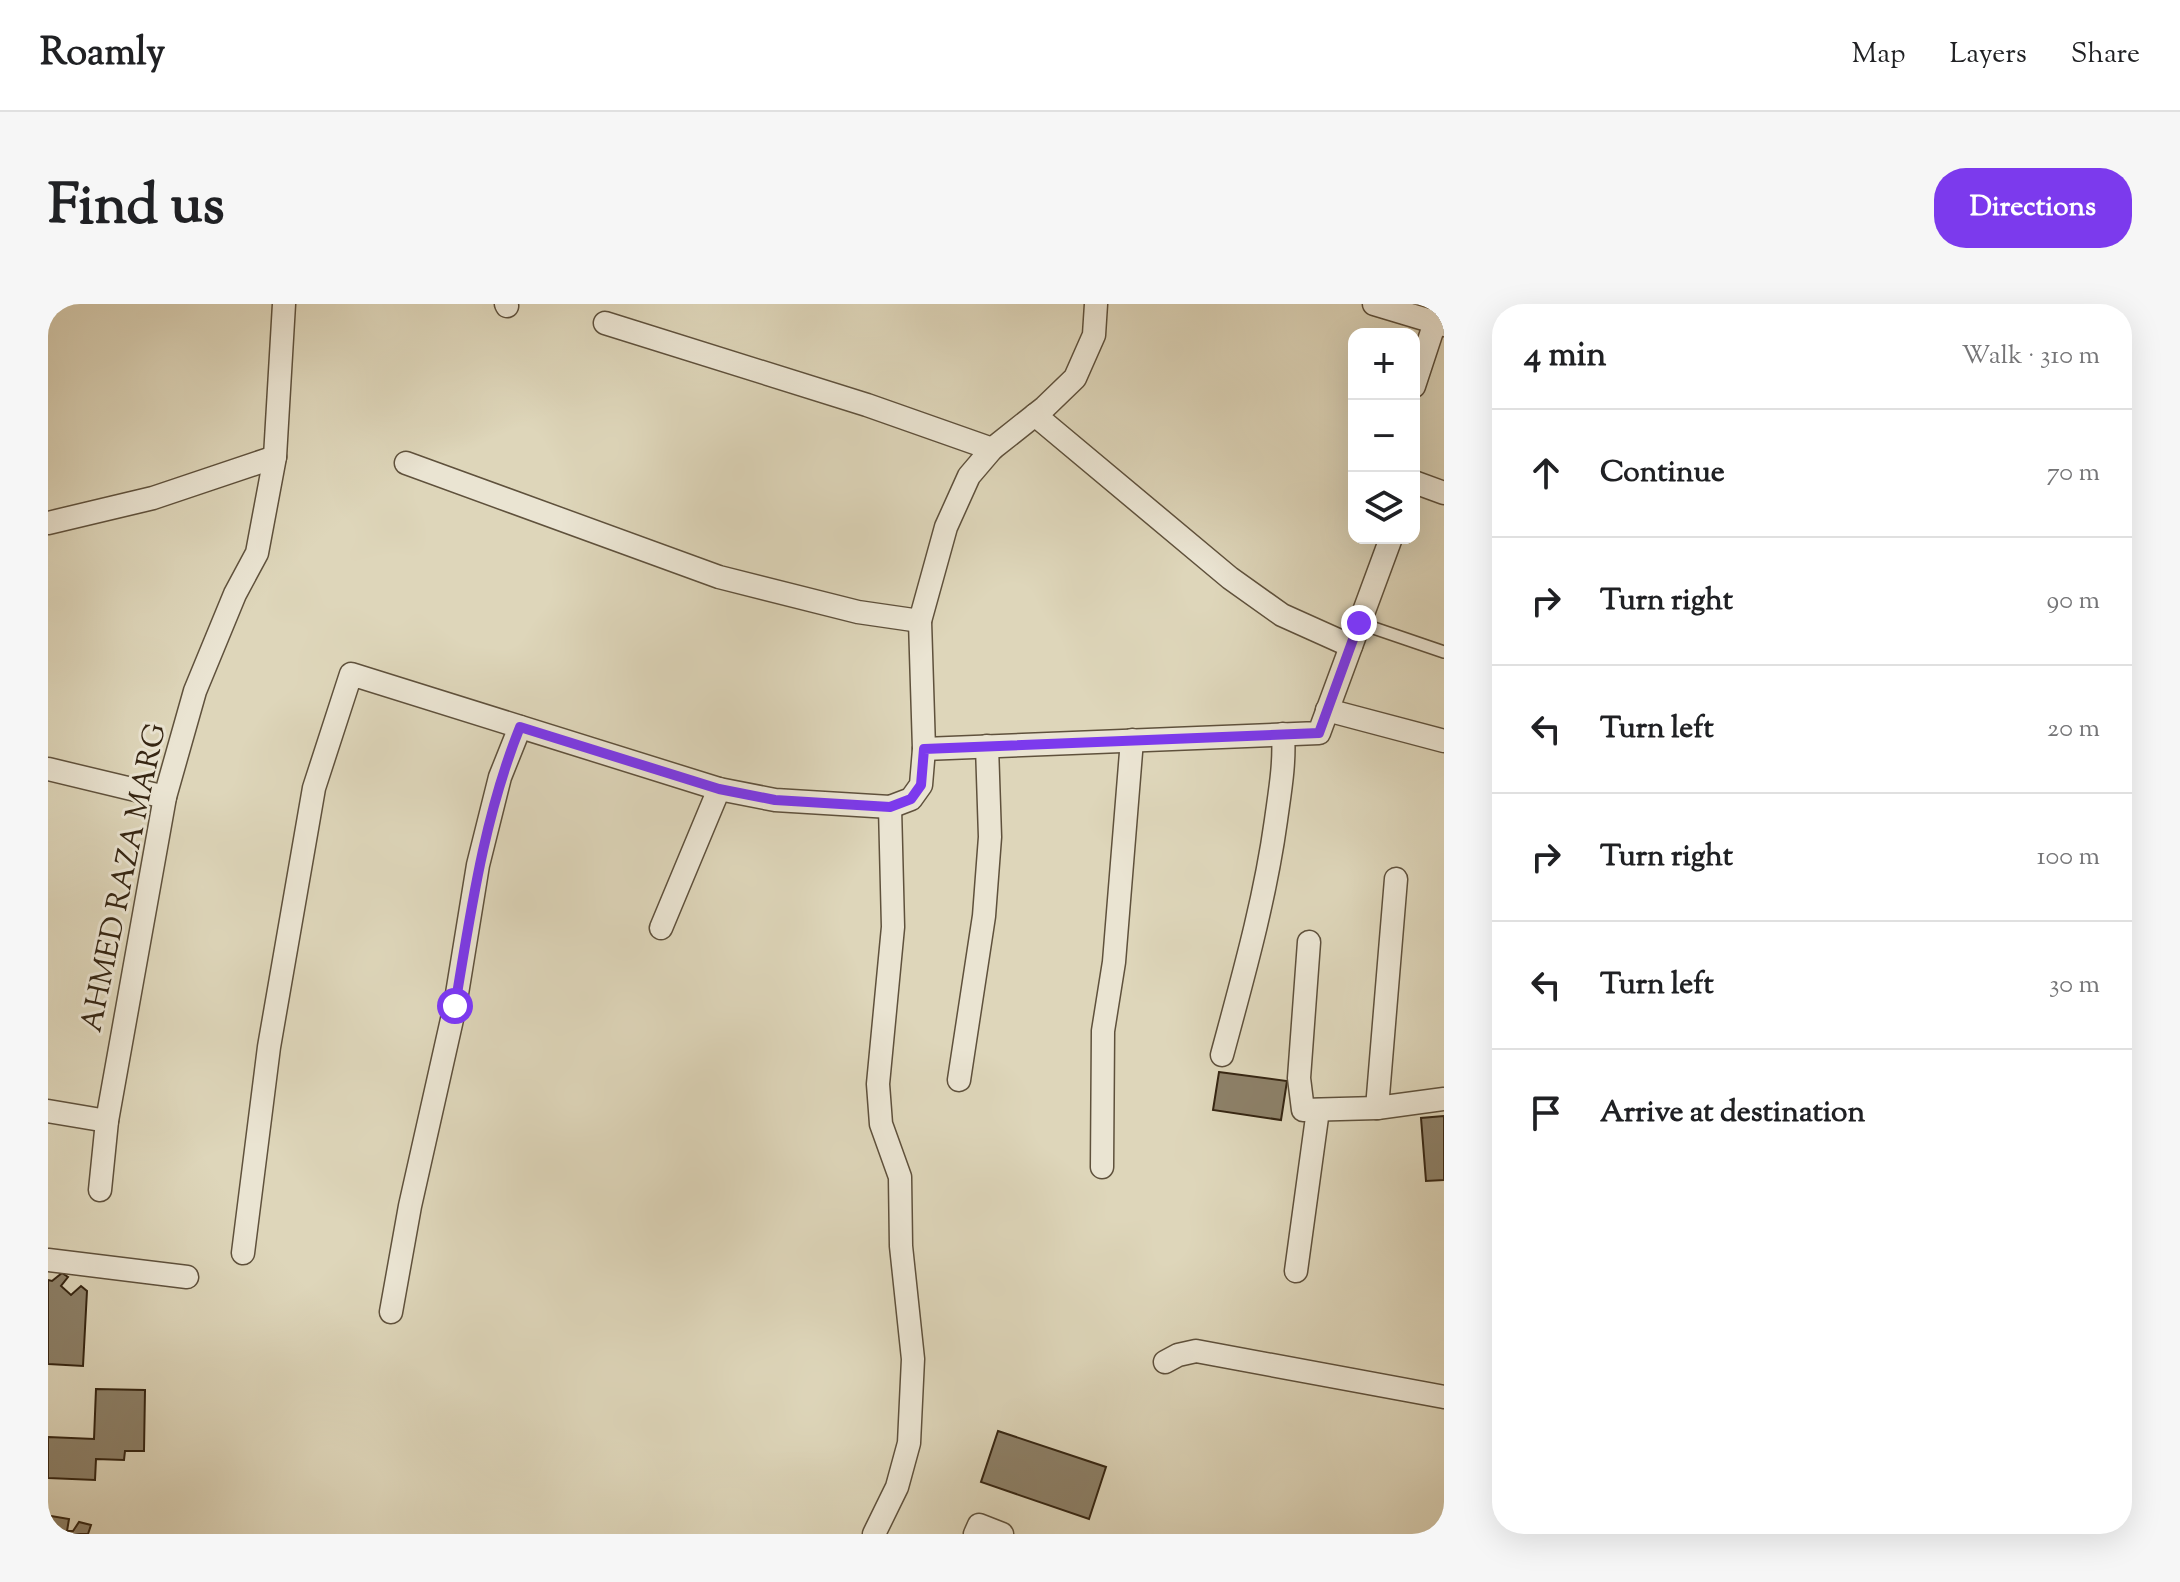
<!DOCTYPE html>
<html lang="en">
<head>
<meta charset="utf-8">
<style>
	:root { --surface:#fff; --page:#f6f6f6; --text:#202124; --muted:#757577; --line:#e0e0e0; --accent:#7c3aed }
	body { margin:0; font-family:"Sorts Mill Goudy",serif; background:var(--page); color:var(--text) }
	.controls { position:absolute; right:24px; top:24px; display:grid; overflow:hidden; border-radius:16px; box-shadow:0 8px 32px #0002 }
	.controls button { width:72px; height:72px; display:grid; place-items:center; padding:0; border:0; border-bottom:2px solid var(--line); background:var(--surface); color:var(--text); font:40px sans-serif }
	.stop { position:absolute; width:24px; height:24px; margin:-18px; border:6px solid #7c3aed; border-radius:50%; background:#fff }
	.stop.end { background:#7c3aed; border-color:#fff; box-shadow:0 2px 8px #0008 }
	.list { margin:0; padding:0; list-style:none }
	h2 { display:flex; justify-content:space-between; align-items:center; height:104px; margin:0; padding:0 32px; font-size:34px }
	h2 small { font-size:26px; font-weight:400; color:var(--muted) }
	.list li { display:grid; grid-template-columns:52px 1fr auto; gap:24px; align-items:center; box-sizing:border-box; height:128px; padding:0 32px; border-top:2px solid var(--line) }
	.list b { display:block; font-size:30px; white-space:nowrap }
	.list em { font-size:26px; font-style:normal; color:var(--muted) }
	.icon { flex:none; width:44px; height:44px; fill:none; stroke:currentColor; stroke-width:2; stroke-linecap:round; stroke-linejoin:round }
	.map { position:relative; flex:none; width:1396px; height:1230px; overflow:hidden; border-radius:32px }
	header { display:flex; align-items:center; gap:48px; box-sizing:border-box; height:112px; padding:0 40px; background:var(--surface); border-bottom:2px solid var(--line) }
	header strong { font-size:38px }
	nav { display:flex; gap:44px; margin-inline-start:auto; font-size:28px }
	.intro { display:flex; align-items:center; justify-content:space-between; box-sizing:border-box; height:192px; padding:0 48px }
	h1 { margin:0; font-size:56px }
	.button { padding:20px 36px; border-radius:32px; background:var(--accent); color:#fff; font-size:28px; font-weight:700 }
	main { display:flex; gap:48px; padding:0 48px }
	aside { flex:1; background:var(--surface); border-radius:32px; box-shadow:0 8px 32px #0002 }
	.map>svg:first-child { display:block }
	.building { fill:#8d8169; stroke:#352512; stroke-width:2 }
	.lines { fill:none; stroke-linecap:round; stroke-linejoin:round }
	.lane-casing { stroke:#5f513c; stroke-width:14 }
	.street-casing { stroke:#5f513c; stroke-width:25 }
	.lane { stroke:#eae4d2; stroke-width:11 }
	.street { stroke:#eae4d2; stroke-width:22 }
	.route { stroke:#7c3aed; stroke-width:10 }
	.labels { text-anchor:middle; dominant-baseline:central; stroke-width:6; stroke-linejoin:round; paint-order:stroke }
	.street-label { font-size:30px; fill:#352512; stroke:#eae4d2 }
</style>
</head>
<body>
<header>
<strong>Roamly</strong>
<nav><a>Map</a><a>Layers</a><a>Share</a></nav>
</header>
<div class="intro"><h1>Find us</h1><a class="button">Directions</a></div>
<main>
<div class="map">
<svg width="1396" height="1230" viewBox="0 0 1396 1230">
	<rect width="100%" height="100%" fill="#ded6ba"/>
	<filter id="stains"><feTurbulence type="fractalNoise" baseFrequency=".0025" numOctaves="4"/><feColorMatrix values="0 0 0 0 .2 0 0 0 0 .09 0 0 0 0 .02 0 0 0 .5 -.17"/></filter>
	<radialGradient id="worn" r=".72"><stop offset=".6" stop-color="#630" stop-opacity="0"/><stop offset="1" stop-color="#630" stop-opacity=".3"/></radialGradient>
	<g class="building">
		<path d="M1171 768 1239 777 1233 816 1165 806Z"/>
		<path d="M1396 812V876L1378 877 1373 814Z"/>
		<path d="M14 969 20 973 13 982 23 991 33 982 39 987 35 1062 0 1060V976L4 977Z"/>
		<path d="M48 1085 97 1086 96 1147H77L76 1156 48 1155 47 1176 0 1174V1133L46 1135Z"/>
		<path d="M950 1127 1058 1163 1041 1215 933 1178Z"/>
		<path d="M3 1212 21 1215 19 1227H25L31 1218 43 1221 40 1230H0V1216Z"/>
	</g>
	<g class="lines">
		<g class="lane-casing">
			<path id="lane" d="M1311 319 1396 348"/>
		</g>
		<g class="street-casing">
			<g id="street">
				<path d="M458 0 459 2"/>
				<path d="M1326 0 1396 21"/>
				<path d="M557 19 819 101 944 145"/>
				<path d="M1366 82 1393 0"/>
				<path d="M987 111 1182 274 1234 311 1303 342"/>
				<path d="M358 159 671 273 810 308 872 317"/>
				<path d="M1366 178 1396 189"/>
				<path d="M0 219 105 194 227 153"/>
				<path d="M1279 406 1396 437"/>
				<path d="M876 445 1271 429 1343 234"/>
				<path d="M0 465 117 493"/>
				<path d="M613 624 671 485"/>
				<path d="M1261 638 1251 774 1255 806 1329 804 1396 795"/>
				<path d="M1174 751C1195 673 1217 596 1228 516 1232 487 1237 459 1235 430"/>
				<path d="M911 776 936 612 942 533 939 442"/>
				<path d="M1329 804 1348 575"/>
				<path d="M0 807 59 817"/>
				<path d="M1054 863 1055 727 1066 658 1084 436"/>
				<path d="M52 886 59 817 117 493 147 387 187 290 209 249 227 153 236 0"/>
				<path d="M195 949 221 743 266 484 303 370 671 485 727 496 842 503 863 495 873 481 876 445 872 317 898 223 921 172 944 145 997 103 1027 74 1046 31 1048 0"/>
				<path d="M0 956 139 973"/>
				<path d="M1248 967 1270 806"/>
				<path d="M343 1008 362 902 407 702 430 561 452 473 472 423"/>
				<path d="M1117 1058 1130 1051 1148 1047 1396 1093"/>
				<path d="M826 1230 849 1183 861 1139 865 1055 853 942 852 873 833 820 830 780 845 623 842 503"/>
				<path d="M927 1230 931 1221 954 1230"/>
			</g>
		</g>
		<use href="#lane" class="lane"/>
		<use href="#street" class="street"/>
	</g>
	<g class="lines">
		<path class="route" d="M407 702C423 606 436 513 472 423L671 485 727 496 842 503 863 495 873 481 876 445 1271 429 1311 319"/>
	</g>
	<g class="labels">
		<g class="street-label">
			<text transform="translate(77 574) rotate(-78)">AHMED RAZA MARG</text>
		</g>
	</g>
	<rect width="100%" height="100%" filter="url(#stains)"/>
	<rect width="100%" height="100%" fill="url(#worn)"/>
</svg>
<div class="controls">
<button>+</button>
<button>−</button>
<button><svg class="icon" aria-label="layers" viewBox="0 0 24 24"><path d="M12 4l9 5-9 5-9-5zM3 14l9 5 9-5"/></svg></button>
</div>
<div class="stop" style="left:407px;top:702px"></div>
<div class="stop end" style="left:1311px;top:319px"></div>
</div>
<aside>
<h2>4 min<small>Walk · 310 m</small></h2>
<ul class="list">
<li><svg class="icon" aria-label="ahead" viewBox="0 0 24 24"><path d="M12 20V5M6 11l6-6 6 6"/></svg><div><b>Continue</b></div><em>70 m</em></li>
<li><svg class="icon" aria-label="right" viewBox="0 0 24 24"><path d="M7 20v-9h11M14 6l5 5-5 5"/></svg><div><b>Turn right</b></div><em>90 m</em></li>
<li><svg class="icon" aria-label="left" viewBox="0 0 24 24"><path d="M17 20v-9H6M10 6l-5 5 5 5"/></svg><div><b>Turn left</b></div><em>20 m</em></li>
<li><svg class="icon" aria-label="right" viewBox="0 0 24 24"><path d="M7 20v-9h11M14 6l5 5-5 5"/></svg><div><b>Turn right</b></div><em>100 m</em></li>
<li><svg class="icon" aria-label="left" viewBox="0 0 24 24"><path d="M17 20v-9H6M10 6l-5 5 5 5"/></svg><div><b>Turn left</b></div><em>30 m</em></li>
<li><svg class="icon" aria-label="arrive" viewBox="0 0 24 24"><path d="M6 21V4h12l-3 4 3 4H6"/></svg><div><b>Arrive at destination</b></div></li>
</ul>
</aside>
</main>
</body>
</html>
